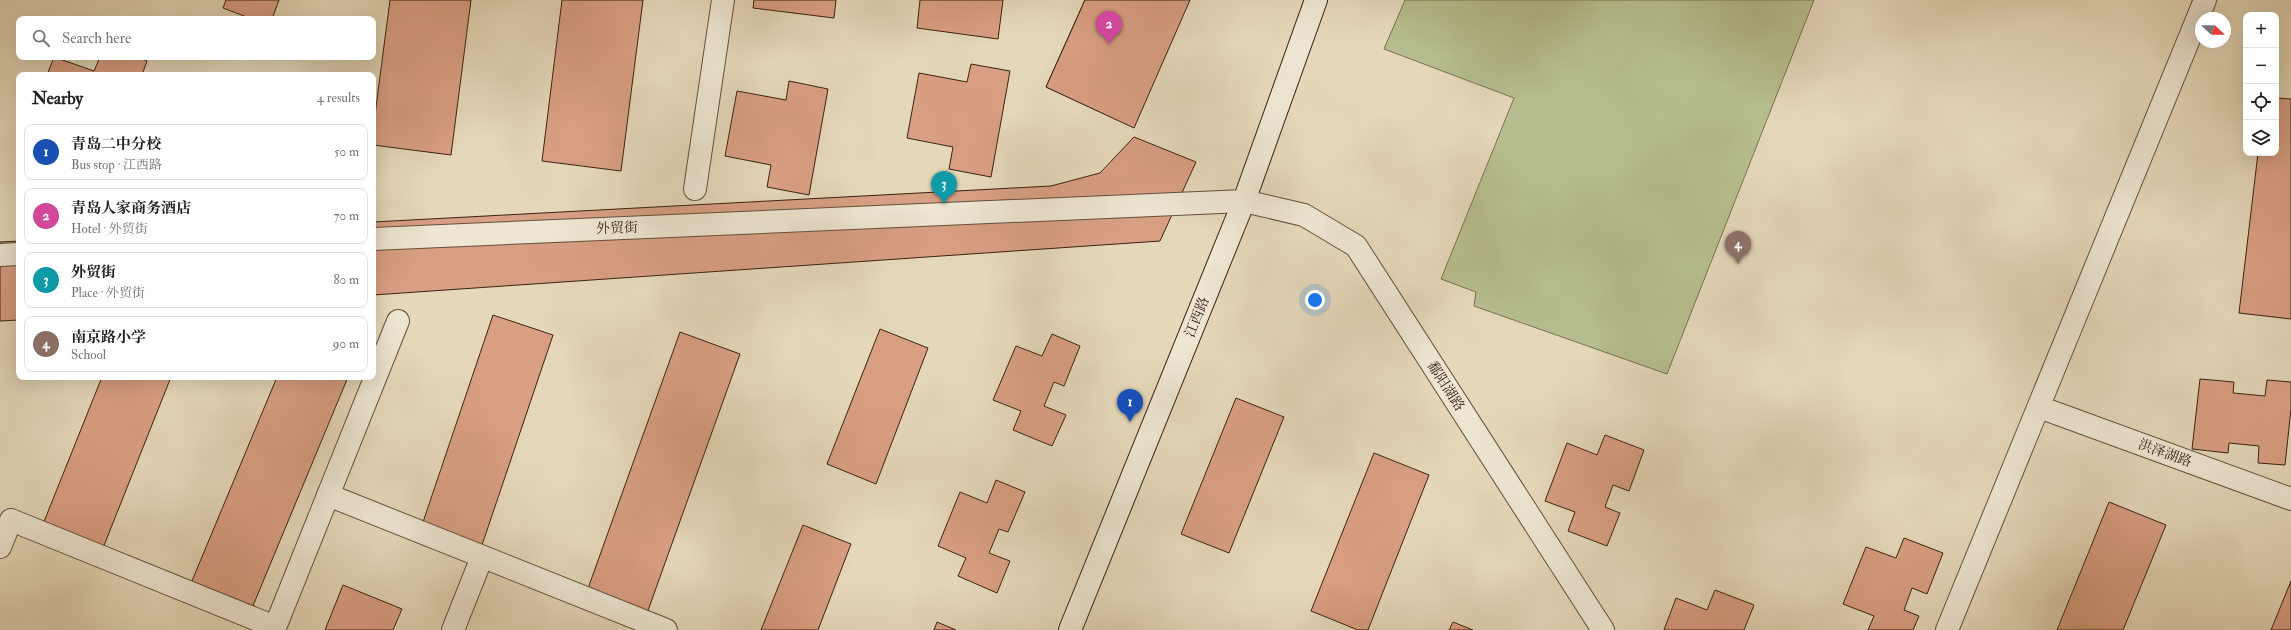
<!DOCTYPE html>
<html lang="en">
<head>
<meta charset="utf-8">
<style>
	:root { --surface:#fff; --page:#f6f6f6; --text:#202124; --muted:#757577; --line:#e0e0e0; --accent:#7c3aed }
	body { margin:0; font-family:"IM FELL Double Pica","Noto Serif SC",serif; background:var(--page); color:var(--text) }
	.controls { position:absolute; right:12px; top:12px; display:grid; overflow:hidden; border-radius:8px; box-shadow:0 4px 16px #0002 }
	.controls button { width:36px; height:36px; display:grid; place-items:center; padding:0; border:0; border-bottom:1px solid var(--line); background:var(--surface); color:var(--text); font:20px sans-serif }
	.compass { position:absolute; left:2195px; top:12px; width:36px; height:36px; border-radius:50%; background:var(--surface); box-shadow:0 4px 16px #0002; rotate:112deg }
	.you { position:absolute; left:1315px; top:300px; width:14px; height:14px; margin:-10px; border:3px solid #fff; border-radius:50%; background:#1a73e8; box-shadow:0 0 0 6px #1a73e833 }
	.badge { display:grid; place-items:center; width:26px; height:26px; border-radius:50%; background:var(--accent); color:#fff; font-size:13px; font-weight:700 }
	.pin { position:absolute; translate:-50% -33px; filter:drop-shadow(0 1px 2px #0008) }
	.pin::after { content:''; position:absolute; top:21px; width:14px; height:12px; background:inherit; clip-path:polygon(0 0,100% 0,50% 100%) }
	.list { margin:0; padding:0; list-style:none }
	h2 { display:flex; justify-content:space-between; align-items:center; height:52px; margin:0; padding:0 16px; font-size:17px }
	h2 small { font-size:13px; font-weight:400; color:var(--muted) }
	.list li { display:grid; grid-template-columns:26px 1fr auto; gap:12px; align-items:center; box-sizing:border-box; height:56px; margin:0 8px 8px; padding:0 8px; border:1px solid var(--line); border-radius:8px }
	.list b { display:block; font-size:15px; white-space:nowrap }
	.list p { margin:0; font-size:13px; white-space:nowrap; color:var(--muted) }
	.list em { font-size:13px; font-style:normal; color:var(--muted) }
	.icon { flex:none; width:22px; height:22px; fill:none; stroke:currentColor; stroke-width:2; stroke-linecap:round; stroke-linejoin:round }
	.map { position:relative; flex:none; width:2291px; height:630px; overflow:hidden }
	.search { position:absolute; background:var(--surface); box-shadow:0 4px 16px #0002; left:16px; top:16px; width:360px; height:44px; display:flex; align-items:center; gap:10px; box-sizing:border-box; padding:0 14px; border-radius:8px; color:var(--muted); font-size:15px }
	.panel { position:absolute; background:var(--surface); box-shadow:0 4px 16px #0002; left:16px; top:72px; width:360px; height:308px; border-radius:8px }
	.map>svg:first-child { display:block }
	.green { fill:#b6be8f; stroke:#787050 }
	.building { fill:#d99f83; stroke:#392211 }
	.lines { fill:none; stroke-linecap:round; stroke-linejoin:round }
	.street-casing { stroke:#64503b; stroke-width:24 }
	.secondary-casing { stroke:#392211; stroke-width:24 }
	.street { stroke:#eee6d2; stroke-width:22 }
	.secondary { stroke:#eee6d2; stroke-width:22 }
	.labels { text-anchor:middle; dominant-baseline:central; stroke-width:4; stroke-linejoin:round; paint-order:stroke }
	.street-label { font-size:14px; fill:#392211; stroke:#eee6d2 }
</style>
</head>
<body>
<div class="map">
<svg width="2291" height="630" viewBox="0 0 2291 630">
	<rect width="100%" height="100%" fill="#e5d8b9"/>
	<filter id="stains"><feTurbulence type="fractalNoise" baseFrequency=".005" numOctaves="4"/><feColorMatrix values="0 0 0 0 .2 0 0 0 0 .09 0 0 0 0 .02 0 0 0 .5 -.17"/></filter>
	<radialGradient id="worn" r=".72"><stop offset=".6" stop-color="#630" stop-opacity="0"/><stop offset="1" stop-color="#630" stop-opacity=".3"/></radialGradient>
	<path class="green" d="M1405 0H1814L1667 374 1474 306 1476 292 1441 279 1514 98 1384 49Z"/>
	<g class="building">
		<path d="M226 0H279L272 19H252L223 8Z"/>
		<path d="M390 0H471L451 155 373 145V130Z"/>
		<path d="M562 0H643L621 171 542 161Z"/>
		<path d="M754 0H836L834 18 753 8Z"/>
		<path d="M920 0H1003L998 39 917 28Z"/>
		<path d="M1085 0H1172L1118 120 1046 87Z"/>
		<path d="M1085 0H1190L1134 128 1046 87Z"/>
		<path d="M54 57 94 71 100 57H136L147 61 142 75H47Z"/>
		<path d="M971 64 1010 71 991 177 949 169 953 147 907 138 919 73 967 82Z"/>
		<path d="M789 81 828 89 809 195 767 187 771 165 725 156 737 91 786 100Z"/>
		<path d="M2276 98 2291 99V319L2239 313 2258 153H2276Z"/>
		<path d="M1134 137 1196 162 1160 241 373 295V222L1051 186 1100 173Z"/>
		<path d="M19 241V320L0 321V242Z"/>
		<path d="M493 315 553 335 481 548 421 528Z"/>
		<path d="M880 329 928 348 876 484 827 464Z"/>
		<path d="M680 332 740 354 646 616 586 594Z"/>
		<path d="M1052 334 1080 346 1064 386 1054 382 1044 406 1066 415 1052 446 1013 430 1021 411 993 400 1016 346 1042 356Z"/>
		<path d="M102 377H171L103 548 43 524Z"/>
		<path d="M277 377H348L250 613 189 588Z"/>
		<path d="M2200 379 2234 382 2233 393 2265 396 2267 380 2291 382V409L2285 465 2258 463 2259 446 2229 443 2228 453 2192 449Z"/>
		<path d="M1236 398 1284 417 1229 553 1181 534Z"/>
		<path d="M1605 435 1644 450 1629 491 1613 485 1605 507 1620 513 1607 546 1568 531 1575 512 1545 501 1567 443 1597 455Z"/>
		<path d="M1374 453 1429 475 1368 630H1358L1311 611Z"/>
		<path d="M996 480 1025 492 1008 532 999 529 989 553 1010 561 997 593 958 576 966 558 938 546 960 492 987 503Z"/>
		<path d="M2109 502 2166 525 2123 630H2057Z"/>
		<path d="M803 525 851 544 818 630H761Z"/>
		<path d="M1904 538 1943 553 1927 594 1912 588 1904 610 1919 616 1913 630H1868L1874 616 1843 604 1866 547 1896 558Z"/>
		<path d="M2291 581V630H2271Z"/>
		<path d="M343 585 402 609 393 630H325Z"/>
		<path d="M1715 590 1754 605 1744 630H1664L1676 598 1707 610Z"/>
		<path d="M937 622 956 630H934Z"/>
		<path d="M1453 622 1473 630H1449Z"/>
	</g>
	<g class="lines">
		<g class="street-casing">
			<g id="street">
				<path d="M695 189 723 0"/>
				<path d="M373 239 1244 201 1304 215 1356 246 1603 630"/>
				<path d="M0 255 19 254"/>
				<path d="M2039 407 2291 499"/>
				<path d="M328 495 666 630"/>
				<path d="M0 547 11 520 275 627"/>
				<path d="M274 630 398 321"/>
				<path d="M453 630 482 557"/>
				<path d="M1947 630 2205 0"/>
			</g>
		</g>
		<g class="secondary-casing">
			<path id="secondary" d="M1070 630 1244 201 1316 0"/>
		</g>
		<use href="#street" class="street"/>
		<use href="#secondary" class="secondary"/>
	</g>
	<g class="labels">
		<g class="street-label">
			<text transform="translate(617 228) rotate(-2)">外贸街</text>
			<text transform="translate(1197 317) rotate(-68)">江西路</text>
			<text transform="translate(1446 386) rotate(57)">鄱阳湖路</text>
			<text transform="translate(2165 453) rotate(20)">洪泽湖路</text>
		</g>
	</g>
	<rect width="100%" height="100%" filter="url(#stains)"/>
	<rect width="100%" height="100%" fill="url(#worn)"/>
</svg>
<div class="controls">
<button>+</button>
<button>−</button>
<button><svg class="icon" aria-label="locate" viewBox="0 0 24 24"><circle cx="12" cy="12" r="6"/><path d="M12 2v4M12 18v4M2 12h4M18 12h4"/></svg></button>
<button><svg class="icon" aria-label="layers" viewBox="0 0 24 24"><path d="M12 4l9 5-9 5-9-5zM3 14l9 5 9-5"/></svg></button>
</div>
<svg class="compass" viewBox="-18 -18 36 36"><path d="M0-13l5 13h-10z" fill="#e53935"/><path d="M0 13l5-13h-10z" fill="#757577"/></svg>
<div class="you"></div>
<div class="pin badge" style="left:1130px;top:422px;background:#1a4fb4">1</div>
<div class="pin badge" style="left:1109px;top:44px;background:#d1479c">2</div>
<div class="pin badge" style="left:944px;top:204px;background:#0f9aa8">3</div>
<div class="pin badge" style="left:1738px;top:264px;background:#8d6e63">4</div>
<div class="search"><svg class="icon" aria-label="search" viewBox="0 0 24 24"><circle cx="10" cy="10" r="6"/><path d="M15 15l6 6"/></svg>Search here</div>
<section class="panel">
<h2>Nearby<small>4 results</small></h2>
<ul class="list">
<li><span class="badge" style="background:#1a4fb4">1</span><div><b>青岛二中分校</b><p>Bus stop · 江西路</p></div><em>50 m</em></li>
<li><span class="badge" style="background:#d1479c">2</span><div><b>青岛人家商务酒店</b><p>Hotel · 外贸街</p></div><em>70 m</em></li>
<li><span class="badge" style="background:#0f9aa8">3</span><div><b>外贸街</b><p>Place · 外贸街</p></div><em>80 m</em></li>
<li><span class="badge" style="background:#8d6e63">4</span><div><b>南京路小学</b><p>School</p></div><em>90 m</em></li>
</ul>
</section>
</div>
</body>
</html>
